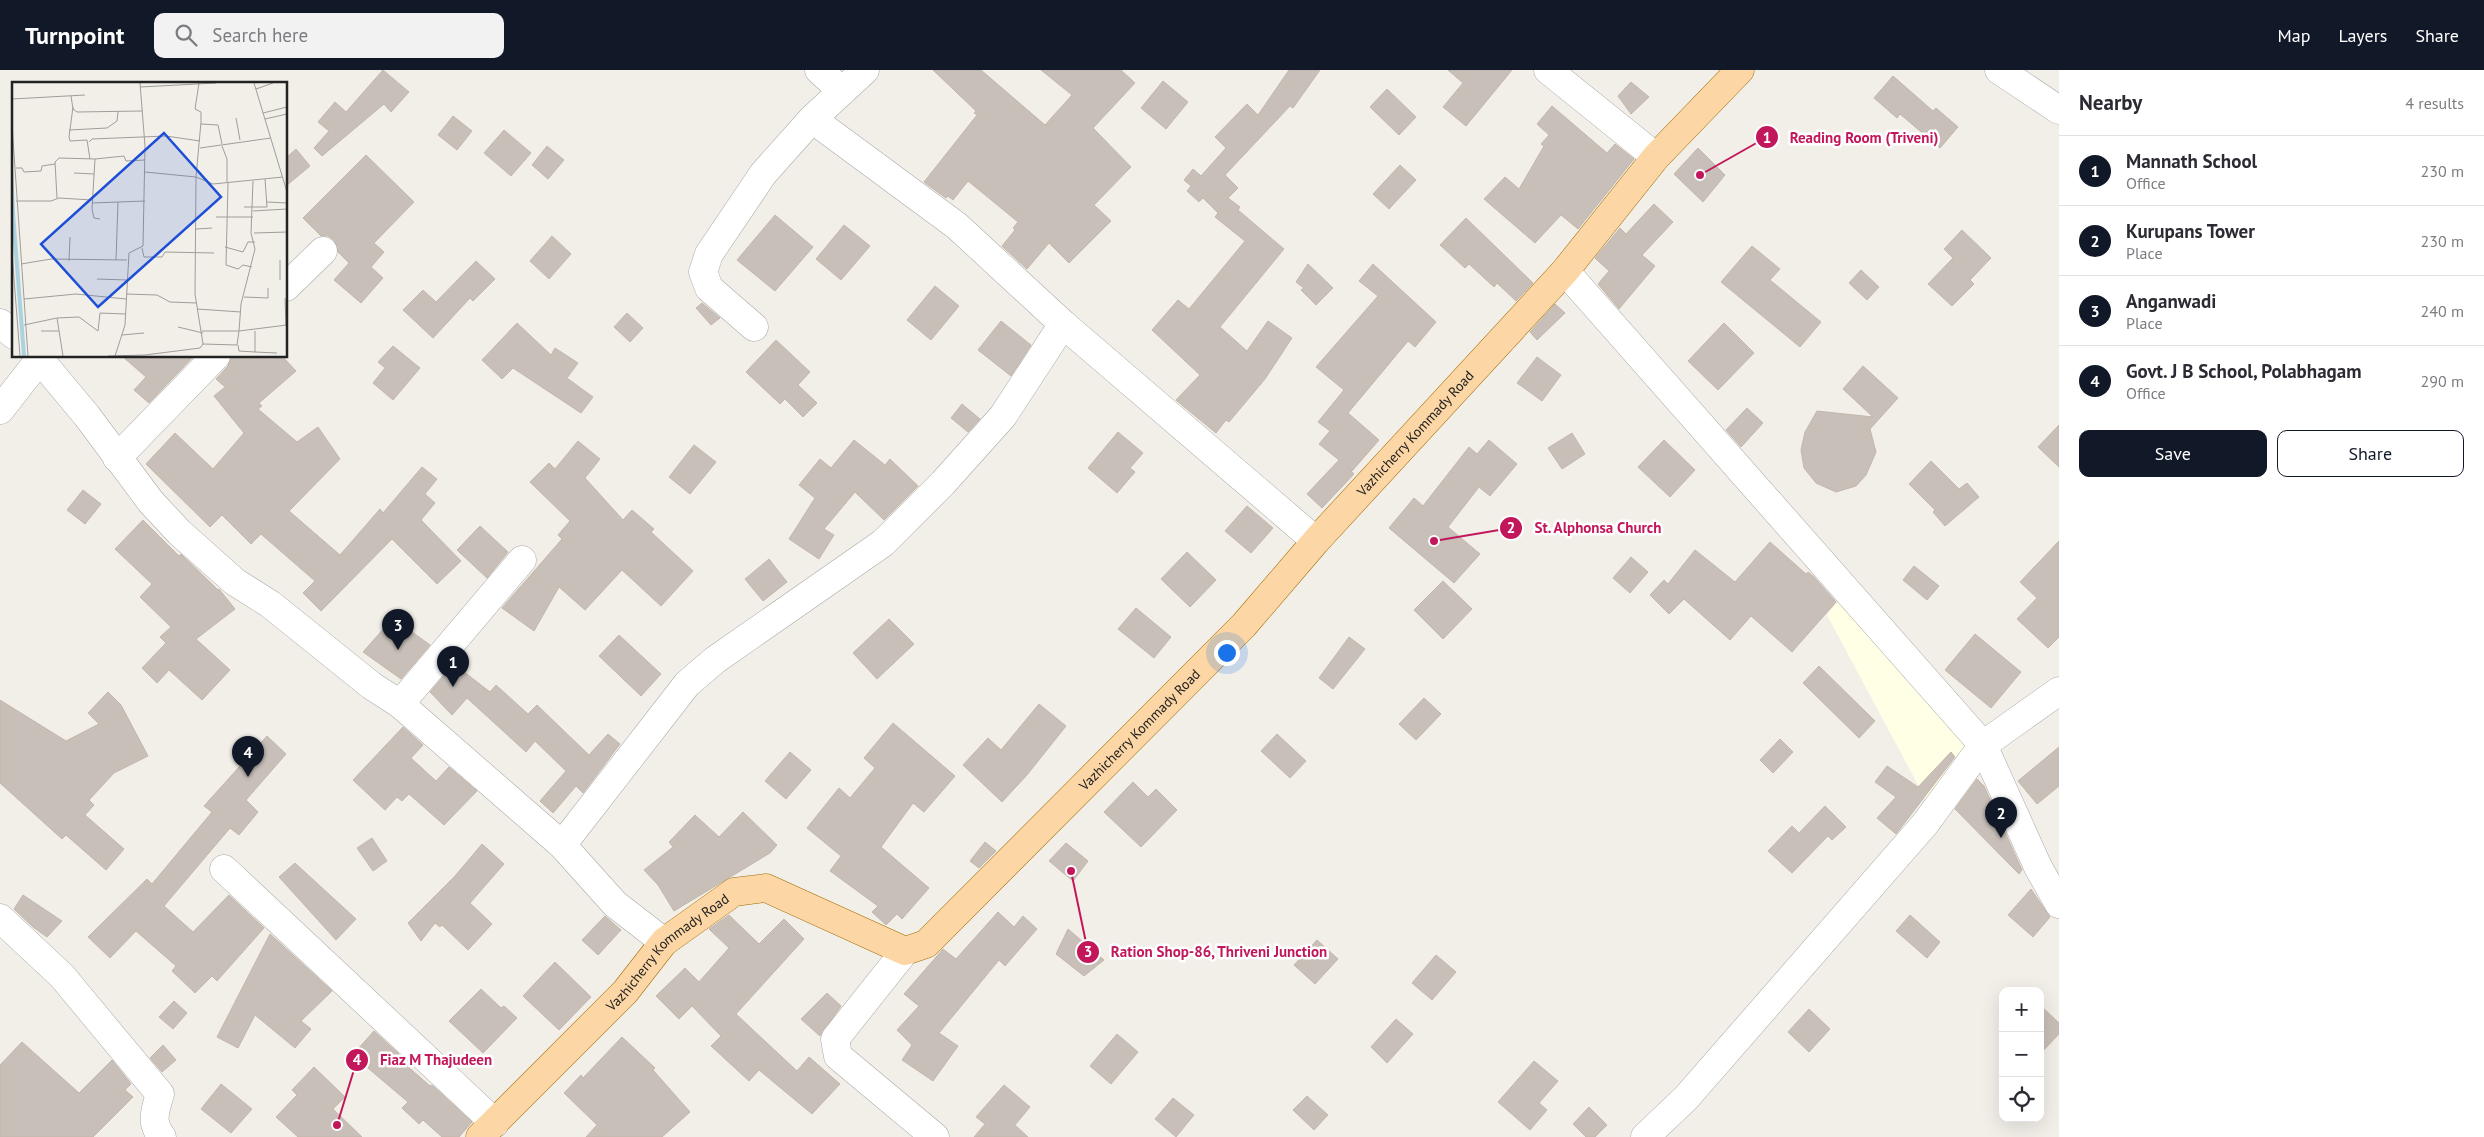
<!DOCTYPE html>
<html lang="en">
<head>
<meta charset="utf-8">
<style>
	:root { --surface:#fff; --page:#f2f2f3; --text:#2b2b33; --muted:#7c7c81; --line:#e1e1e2; --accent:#111827 }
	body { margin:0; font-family:"PT Sans",sans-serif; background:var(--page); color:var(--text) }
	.controls { position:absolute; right:15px; bottom:15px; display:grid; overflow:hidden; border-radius:10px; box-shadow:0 5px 20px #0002 }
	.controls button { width:45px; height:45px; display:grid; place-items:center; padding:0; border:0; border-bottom:1px solid var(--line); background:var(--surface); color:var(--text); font:25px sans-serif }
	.you { position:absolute; left:1226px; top:582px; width:18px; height:18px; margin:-12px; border:4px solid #fff; border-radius:50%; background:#1a73e8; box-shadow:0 0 0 8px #1a73e833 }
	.badge { display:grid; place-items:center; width:32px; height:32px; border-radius:50%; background:var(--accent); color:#fff; font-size:16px; font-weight:700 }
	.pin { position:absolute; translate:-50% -41px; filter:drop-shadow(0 1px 2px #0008) }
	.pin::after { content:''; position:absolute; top:26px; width:18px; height:15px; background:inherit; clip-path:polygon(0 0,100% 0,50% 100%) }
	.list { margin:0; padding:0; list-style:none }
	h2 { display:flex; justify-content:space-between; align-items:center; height:65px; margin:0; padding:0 20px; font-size:21px }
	h2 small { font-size:16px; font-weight:400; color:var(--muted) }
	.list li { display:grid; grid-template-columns:32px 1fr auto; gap:15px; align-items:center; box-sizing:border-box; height:70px; padding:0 20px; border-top:1px solid var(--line) }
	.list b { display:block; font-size:19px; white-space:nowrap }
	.list p { margin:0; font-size:16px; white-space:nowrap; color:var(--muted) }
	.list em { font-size:16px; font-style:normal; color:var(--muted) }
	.actions { display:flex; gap:10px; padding:15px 20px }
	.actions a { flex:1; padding:11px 0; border:1px solid var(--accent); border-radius:10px; text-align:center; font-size:18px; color:var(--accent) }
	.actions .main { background:var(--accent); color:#fff }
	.icon { flex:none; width:28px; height:28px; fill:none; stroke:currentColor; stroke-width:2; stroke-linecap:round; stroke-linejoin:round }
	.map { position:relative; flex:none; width:2059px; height:1067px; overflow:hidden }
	header { display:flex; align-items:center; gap:30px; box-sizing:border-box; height:70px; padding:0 25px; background:var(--accent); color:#fff }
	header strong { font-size:24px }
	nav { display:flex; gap:28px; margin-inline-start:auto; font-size:18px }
	.search { width:350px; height:45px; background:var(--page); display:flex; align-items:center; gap:12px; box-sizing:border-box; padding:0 18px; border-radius:10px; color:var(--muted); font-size:19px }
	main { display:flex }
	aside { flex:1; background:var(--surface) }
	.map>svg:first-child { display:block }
	.education { fill:#ffffe5 }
	.building { fill:#c7bfb8; stroke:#c4b6ab }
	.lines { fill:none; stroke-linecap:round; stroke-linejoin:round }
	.minor-casing { stroke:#a9a9a9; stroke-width:29 }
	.major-casing { stroke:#a06b00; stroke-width:29 }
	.minor { stroke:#fff; stroke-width:28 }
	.major { stroke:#fcd6a4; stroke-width:28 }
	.labels { text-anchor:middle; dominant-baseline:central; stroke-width:5; stroke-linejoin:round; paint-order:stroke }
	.street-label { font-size:14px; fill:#222; stroke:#fff }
	.inset-road { fill:none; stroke:#9f9d99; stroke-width:1 }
	.view { fill:#1d4ed8; fill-opacity:0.15; stroke:#1d4ed8; stroke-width:2.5 }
	.inset-edge { fill:none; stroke:#222; stroke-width:2.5 }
	.leader { fill:none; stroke:#c2185b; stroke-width:2 }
	.callout-dot { fill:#c2185b; stroke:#fff; stroke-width:2 }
	.mark-label { font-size:15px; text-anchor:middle; font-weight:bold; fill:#fff }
	.callout-label { font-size:15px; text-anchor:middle; font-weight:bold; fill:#c2185b; stroke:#fff; stroke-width:5; stroke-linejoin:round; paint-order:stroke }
</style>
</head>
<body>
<header>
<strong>Turnpoint</strong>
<div class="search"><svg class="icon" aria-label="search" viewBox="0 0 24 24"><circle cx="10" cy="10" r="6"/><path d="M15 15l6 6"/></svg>Search here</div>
<nav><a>Map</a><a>Layers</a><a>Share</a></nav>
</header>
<main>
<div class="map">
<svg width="2059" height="1067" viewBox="0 0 2059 1067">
	<rect width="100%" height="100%" fill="#f2efe9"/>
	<path class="education" d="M1848 519 1985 668 1932 741 1827 545Z"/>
	<g class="building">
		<path d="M383 0 409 22 391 42 384 34 322 86 314 78 329 61 318 52 335 32 346 42Z"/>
		<path d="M933 0H981L1045 55 1072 25 1041 0H1121L1135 13 1093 58 1131 97 1094 135 1111 151 1069 193 1049 173 1027 199 1002 176 1015 160 1013 158 1018 152 968 111 953 130 948 126 946 128 924 112 977 45 974 43 976 41Z"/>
		<path d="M1289 0H1320L1293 38 1290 36 1225 105 1238 118 1228 128 1240 137 1238 140 1284 179 1220 257 1247 281 1268 251 1292 268 1265 309 1229 352 1226 350 1216 363 1176 330 1200 305 1152 260 1178 230 1189 239 1245 171 1215 147 1218 143 1203 128 1199 132 1187 121 1191 116 1184 110 1193 99 1201 106 1226 78 1215 67 1247 34 1258 45Z"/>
		<path d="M1448 0H1512L1466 56 1443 37 1463 13Z"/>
		<path d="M1893 6 1933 41 1936 38 1958 57 1940 78 1900 44 1897 48 1874 28Z"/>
		<path d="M1163 11 1188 32 1166 59 1141 38Z"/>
		<path d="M1631 12 1649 27 1631 44 1618 26Z"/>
		<path d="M1387 19 1416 47 1399 65 1370 37Z"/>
		<path d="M1552 36 1607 83 1615 74 1634 89 1578 159 1561 145 1535 173 1484 129 1505 107 1519 119 1544 76 1541 74 1549 65 1537 54Z"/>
		<path d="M453 46 472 61 457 80 438 65Z"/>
		<path d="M504 60 531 83 511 106 484 83Z"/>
		<path d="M547 76 564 90 548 109 532 95Z"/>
		<path d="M1698 78 1725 105 1703 132 1674 104Z"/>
		<path d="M296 79 310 96 286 116V88Z"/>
		<path d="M366 85 414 132 374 173 384 182 371 197 383 208 361 233 334 210 349 193 338 182 334 170 328 166H321L303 148Z"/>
		<path d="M1400 95 1416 110 1389 139 1373 124Z"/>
		<path d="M1654 134 1673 152 1642 185 1655 196 1619 239 1598 214 1609 201 1595 188 1620 158 1626 164Z"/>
		<path d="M775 145 813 177 775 221 737 190Z"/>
		<path d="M1466 148 1533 213 1516 231 1497 213 1494 217 1469 194 1465 198 1440 175Z"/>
		<path d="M844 155 870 176 841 210 816 189Z"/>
		<path d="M1962 160 1991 188 1970 210 1974 214 1952 236 1928 214 1953 188 1944 179Z"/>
		<path d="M552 166 571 184 549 209 530 191Z"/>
		<path d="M1752 176 1780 199 1770 210 1821 252 1800 277 1721 212Z"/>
		<path d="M476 191 495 209 473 231 470 228 433 268 403 240 423 220 436 232Z"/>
		<path d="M1308 194 1333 218 1316 235 1301 220 1304 218 1296 212Z"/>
		<path d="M1373 194 1436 252 1415 277 1408 271 1348 343 1379 370 1352 401 1346 396 1354 404 1322 438 1307 424 1339 390 1319 374 1330 361 1318 352 1344 320 1316 297 1378 226 1359 211Z"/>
		<path d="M1861 200 1879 217 1867 230 1849 213Z"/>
		<path d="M935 216 959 236 931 270 907 250Z"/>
		<path d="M702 233 720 248 711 255 696 238Z"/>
		<path d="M1555 234 1565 243 1537 270 1530 262Z"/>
		<path d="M627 243 643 258 630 272 614 257Z"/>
		<path d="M1001 251 1031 275 1011 306 978 280Z"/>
		<path d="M517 253 551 285 555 278 578 293 567 308 593 327 581 343 513 298 502 309 482 290Z"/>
		<path d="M1724 253 1754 283 1718 320 1688 291Z"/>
		<path d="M776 270 810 302 798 315 817 333 803 347 785 329 780 334 746 302Z"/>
		<path d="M393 276 420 298 393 330 373 313 385 298 378 292Z"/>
		<path d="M122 286H194L149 333 134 320 146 307Z"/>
		<path d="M231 286H282L296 301 259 333 262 336 258 339 297 372 318 357 340 389 289 441 340 485 380 439 383 443 422 397 437 409 425 424 435 433 421 450 461 491 437 514 392 469 321 541 303 523 315 511 261 464 251 474 222 445 210 457 146 394 175 363 213 399 244 363 214 326 225 317 216 309 228 296Z"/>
		<path d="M1537 287 1561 305 1542 331 1517 313Z"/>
		<path d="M1863 296 1898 328 1870 359 1876 382 1866 405 1856 416 1836 422 1816 413 1804 398 1801 380 1805 362 1817 341 1873 347 1843 319Z"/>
		<path d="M962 334 980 349 968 362 951 348Z"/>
		<path d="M1747 338 1763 353 1741 377 1726 360Z"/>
		<path d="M2059 355V397L2038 377Z"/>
		<path d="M1118 362 1143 383 1130 398 1135 402 1117 423 1088 398Z"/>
		<path d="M1572 363 1585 384 1562 399 1548 378Z"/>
		<path d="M854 370 885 395 890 389 918 416 884 450 855 422 824 459 834 465 819 489 789 469 815 428 799 415 820 389 831 398Z"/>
		<path d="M1489 370 1517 394 1490 426 1479 417 1448 457 1480 484 1454 513 1389 458 1414 428 1423 436 1469 377 1477 384Z"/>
		<path d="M1664 370 1695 400 1670 427 1638 397Z"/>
		<path d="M578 371 600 389 585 408 623 450 632 440 654 459 651 462 693 501 661 536 622 500 585 540 559 517 534 561 502 538 562 469 558 465 570 451 530 412 549 393 555 399Z"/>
		<path d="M694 375 716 392 690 424 669 407Z"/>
		<path d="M1931 391 1959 419 1967 413 1979 427 1945 456 1933 442 1935 440 1909 414Z"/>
		<path d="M83 420 101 434 85 454 67 440Z"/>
		<path d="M1247 436 1273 458 1251 483 1225 461Z"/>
		<path d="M143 450 179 486 181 484 218 520 219 519 235 539 196 569 230 600 202 630 169 600 157 613 142 598 166 573 160 567 171 557 140 527 152 514 115 479Z"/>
		<path d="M480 456 508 482 487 508 457 480Z"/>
		<path d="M2059 471V567L2048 578 2017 549 2037 528 2020 512Z"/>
		<path d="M1770 472 1806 504 1808 502 1814 507 1836 532 1792 582 1751 546 1730 570 1684 529 1669 544 1650 525 1664 510 1668 514 1695 480 1735 512Z"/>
		<path d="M1187 482 1216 510 1190 537 1161 509Z"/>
		<path d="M1631 487 1648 502 1630 523 1613 508Z"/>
		<path d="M769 489 787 512 763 531 745 509Z"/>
		<path d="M1914 496 1939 516 1927 530 1903 510Z"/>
		<path d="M1443 511 1472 539 1443 569 1414 540Z"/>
		<path d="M1136 538 1171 567 1154 588 1118 559Z"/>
		<path d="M393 548 430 575 401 609 363 582Z"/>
		<path d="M889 549 914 574 877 609 853 583Z"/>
		<path d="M1975 564 2021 602 1991 638 1945 600Z"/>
		<path d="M619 565 661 604 641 626 599 586Z"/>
		<path d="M1349 567 1365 579 1333 619 1319 608Z"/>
		<path d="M454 594 490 622 496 615 528 644 537 635 589 685 608 664 620 674 583 723 576 716 553 743 540 731 566 701 535 671 526 682 467 628 452 645 430 622Z"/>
		<path d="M1819 596 1875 651 1859 668 1803 613Z"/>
		<path d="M108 622 121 635 148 686 114 703 89 730 94 735 85 745 124 779 106 800 66 765 62 769 0 713V630L66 671 99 654 88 643Z"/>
		<path d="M1424 628 1441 644 1416 670 1399 654Z"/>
		<path d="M1039 634 1066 656 1027 705 1002 732 963 695 988 668 1001 680Z"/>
		<path d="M893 653 955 706 924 742 913 733 881 777 929 818 902 849 897 844 886 855 872 842 878 836 830 801 841 786 807 758 839 718 850 728 875 698 864 688Z"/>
		<path d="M403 657 423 675 411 688 436 711 449 697 477 721 444 755 409 724 402 731 397 727 385 740 353 710Z"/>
		<path d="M1277 664 1306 691 1290 708 1261 681Z"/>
		<path d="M267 666 286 684 246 730 258 742 239 765 230 758 164 836 193 862 229 825 264 858 217 911 212 906 195 923 172 901 176 896 136 861 110 888 88 867 147 809 152 814 212 742 204 736Z"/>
		<path d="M1780 669 1793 682 1773 703 1760 690Z"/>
		<path d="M2059 677V716L2037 734 2018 711Z"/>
		<path d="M790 682 811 700 786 729 765 711Z"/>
		<path d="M1951 682 1955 687 1896 764 1877 748 1896 727 1875 712 1887 696 1918 717Z"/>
		<path d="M1977 709 1984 716 2022 800 2019 804 1955 739Z"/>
		<path d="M1133 712 1148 727 1156 719 1177 740 1141 777 1104 742Z"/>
		<path d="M1825 736 1846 757 1832 770 1828 766 1792 803 1768 781 1792 756 1799 763Z"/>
		<path d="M743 742 777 775 770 783 674 841 658 815 644 800 673 777 669 772 695 745 719 767Z"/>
		<path d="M372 768 387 791 373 801 357 778Z"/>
		<path d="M985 772 996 781 979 798 970 791Z"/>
		<path d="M1066 773 1088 791 1073 811 1049 791Z"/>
		<path d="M482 774 504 794 470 833 492 854 468 880 442 855 440 857 435 853 421 871 408 853 455 806Z"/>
		<path d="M295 793 356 849 336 870 279 807Z"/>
		<path d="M2031 819 2050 847 2033 867 2008 845Z"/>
		<path d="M23 825 62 851 47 867 33 857 14 839Z"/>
		<path d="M998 842 1014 857 1023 846 1037 859 1005 896 999 890 939 963 958 976 933 1011 902 990 912 975 897 960 919 936 904 924 943 879 956 889Z"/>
		<path d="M729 845 759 874 784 849 804 869 736 944 797 1001 809 987 840 1014 812 1044 759 1000 749 1011 711 976 721 966 692 936 679 949 656 926 685 898 699 912 729 878 709 859Z"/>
		<path d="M1910 845 1940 872 1927 888 1896 861Z"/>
		<path d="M605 846 621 860 598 885 582 870Z"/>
		<path d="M1068 859 1104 890 1084 906 1056 884Z"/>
		<path d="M270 864 332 921 301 951 311 959 295 978 255 945 238 978 217 967Z"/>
		<path d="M1317 870 1338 889 1315 914 1294 895Z"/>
		<path d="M1436 885 1456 902 1432 930 1412 913Z"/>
		<path d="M555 892 591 927 559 960 523 926Z"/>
		<path d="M481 919 501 938 504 936 517 948 483 983 449 951Z"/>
		<path d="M827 923 841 936 820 966 801 949Z"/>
		<path d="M174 931 187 943 173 959 159 947Z"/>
		<path d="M2040 935 2059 953V964L2040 984Z"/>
		<path d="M1809 939 1830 959 1809 982 1788 962Z"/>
		<path d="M1396 949 1413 964 1387 993 1371 977Z"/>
		<path d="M374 961 399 984 397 987 430 1016 432 1015 472 1052 459 1067H442L423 1050 419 1054 402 1038 408 1032 362 993 366 988 357 980Z"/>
		<path d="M1117 964 1138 982 1111 1014 1090 996Z"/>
		<path d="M622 967 655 998 653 1000 690 1042 662 1067H586L597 1055 564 1023 581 1005 583 1008Z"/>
		<path d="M22 972 79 1023 112 990 131 1014 125 1020 133 1027 93 1067H0V995Z"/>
		<path d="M163 975 176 990 162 1002 150 988Z"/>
		<path d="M1534 991 1558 1011 1539 1033 1547 1040 1530 1060 1498 1032Z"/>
		<path d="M314 997 345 1027 333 1039 362 1067H298L276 1047 297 1025 292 1020Z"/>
		<path d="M221 1014 252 1039 231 1063 201 1039Z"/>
		<path d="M1004 1015 1030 1037 1015 1055 1028 1067H974L985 1054 976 1047Z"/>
		<path d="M1307 1026 1328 1045 1314 1060 1293 1040Z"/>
		<path d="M1173 1028 1194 1045 1176 1067 1155 1049Z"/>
		<path d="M1589 1037 1607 1055 1595 1067H1586L1573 1054Z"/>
	</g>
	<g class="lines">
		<g class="minor-casing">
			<g id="minor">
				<path d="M819 0 842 21"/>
				<path d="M1548 0 1656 87"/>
				<path d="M1999 0 2059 40"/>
				<path d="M812 49 957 156 1063 254 1316 471"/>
				<path d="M1565 201 1983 675 2038 797 2059 834"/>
				<path d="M286 217 323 181"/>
				<path d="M0 253 14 265"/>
				<path d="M754 257 709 218 703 202 709 184 763 104 812 49 865 0"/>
				<path d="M37 286 87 346 151 432 179 462 235 512 270 534 372 616 400 634 562 775 615 834 664 872"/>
				<path d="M0 340 40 289"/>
				<path d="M117 388 216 286"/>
				<path d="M400 634 522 490"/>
				<path d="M562 775 687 614 715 590 883 473 943 413 1003 346 1063 254"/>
				<path d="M224 799 495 1053"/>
				<path d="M0 848 62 906 160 1024C155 1041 150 1052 162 1067"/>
				<path d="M905 881 835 969 838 986 935 1067"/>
				<path d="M1645 1067 1686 1028 1925 754 1983 675 2059 621"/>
			</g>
		</g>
		<g class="major-casing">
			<g id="major">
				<path id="s1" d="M480 1067 625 922 664 872 734 822 766 818 905 881 926 874 1244 555 1316 471 1565 201 1656 87 1740 0"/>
			</g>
		</g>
		<use href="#minor" class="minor"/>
		<use href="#major" class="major"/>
	</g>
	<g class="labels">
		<g class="street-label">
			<text stroke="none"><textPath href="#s1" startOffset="1269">Vazhicherry Kommady Road</textPath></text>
			<text stroke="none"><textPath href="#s1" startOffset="864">Vazhicherry Kommady Road</textPath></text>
			<text stroke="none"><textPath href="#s1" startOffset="264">Vazhicherry Kommady Road</textPath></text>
		</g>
	</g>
	<g transform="translate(12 12)">
		<rect width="275" height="275" fill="#f2efe9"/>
		<path d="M0 62 3 131 14 274H10L0 145Z" fill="#aad3df"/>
		<path class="inset-road" d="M187 1 183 27 189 30V40L184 95 183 212 191 262M242 1 275 110M128 5 204 1M244 7 261 1M59 14 61 27 65 30 130 29M0 17 73 13M61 25 57 55 58 59 75 58 78 77M251 31 275 25M224 36 228 58M253 37 275 32M189 42 206 43 210 62M0 43 16 274M57 48 95 46 105 39 106 30M77 60 80 57 154 54 188 59M210 64 215 77V100M188 66 259 56M4 86H10L12 90 29 89 30 84 43 82M133 90 184 95 201 102 271 95M62 91 82 92M216 101 214 183 226 187 231 183 240 185M45 116 43 80 47 76 83 77M4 119H39L47 116 80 118M255 120 275 121M80 121 133 119M232 125H255L253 97M241 129 275 127M204 135H241M88 137 82 136 80 127 83 77 112 74 114 79 133 78M184 147 200 146M242 151 275 150M213 165 231 170 236 160H243M130 166 132 175H150L153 170 202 171M0 171 8 274M104 178 106 120M57 179 58 155M9 182 39 177 115 178M85 197 115 198M268 198V178M114 212 145 213 158 220 184 221M232 215 256 216V206M273 216 274 244M12 217 64 212 114 217M185 227 229 230M45 236 67 235 86 249 88 231 113 232M12 243 45 236 51 274M166 245 191 251M29 249H47M190 249H227L229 222 243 167 239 151 241 99M243 249V270L265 271M110 253 132 251M226 263 227 269 243 270M96 274 133 273 188 266 191 262 225 263 227 249 275 243M103 274 113 243 117 171 131 164 133 64 128 1"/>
		<path class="view" d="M152 51 209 115 86 225 29 162Z"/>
		<rect width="275" height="275" class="inset-edge"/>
	</g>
	<path class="leader" d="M1700 105L1767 67M1434 471L1511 458M1071 801L1088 882M337 1055L357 990"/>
	<g class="callout-dot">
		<circle cx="1700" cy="105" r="5"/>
		<circle cx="1434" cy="471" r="5"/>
		<circle cx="1071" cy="801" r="5"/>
		<circle cx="337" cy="1055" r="5"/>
		<circle cx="1767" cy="67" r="12"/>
		<circle cx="1511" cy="458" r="12"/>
		<circle cx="1088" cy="882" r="12"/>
		<circle cx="357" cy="990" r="12"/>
	</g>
	<g class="mark-label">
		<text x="1767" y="73">1</text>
		<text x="1511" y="463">2</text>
		<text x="1088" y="887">3</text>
		<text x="357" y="995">4</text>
	</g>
	<g class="callout-label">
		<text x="1864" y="73">Reading Room (Triveni)</text>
		<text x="1598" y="463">St. Alphonsa Church</text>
		<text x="1219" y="887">Ration Shop-86, Thriveni Junction</text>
		<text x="436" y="995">Fiaz M Thajudeen</text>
	</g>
</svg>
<div class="controls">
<button>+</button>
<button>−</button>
<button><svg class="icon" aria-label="locate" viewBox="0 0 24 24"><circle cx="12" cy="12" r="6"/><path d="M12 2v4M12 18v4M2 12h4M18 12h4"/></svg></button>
</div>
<div class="you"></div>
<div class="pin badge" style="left:453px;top:617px">1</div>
<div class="pin badge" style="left:2001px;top:768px">2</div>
<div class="pin badge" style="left:398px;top:580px">3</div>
<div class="pin badge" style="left:248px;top:707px">4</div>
</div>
<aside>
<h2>Nearby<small>4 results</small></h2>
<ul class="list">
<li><span class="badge">1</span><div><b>Mannath School</b><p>Office</p></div><em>230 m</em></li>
<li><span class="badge">2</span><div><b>Kurupans Tower</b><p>Place</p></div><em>230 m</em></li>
<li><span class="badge">3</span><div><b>Anganwadi</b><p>Place</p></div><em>240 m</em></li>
<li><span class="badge">4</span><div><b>Govt. J B School, Polabhagam</b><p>Office</p></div><em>290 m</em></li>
</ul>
<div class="actions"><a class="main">Save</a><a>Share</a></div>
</aside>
</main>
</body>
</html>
